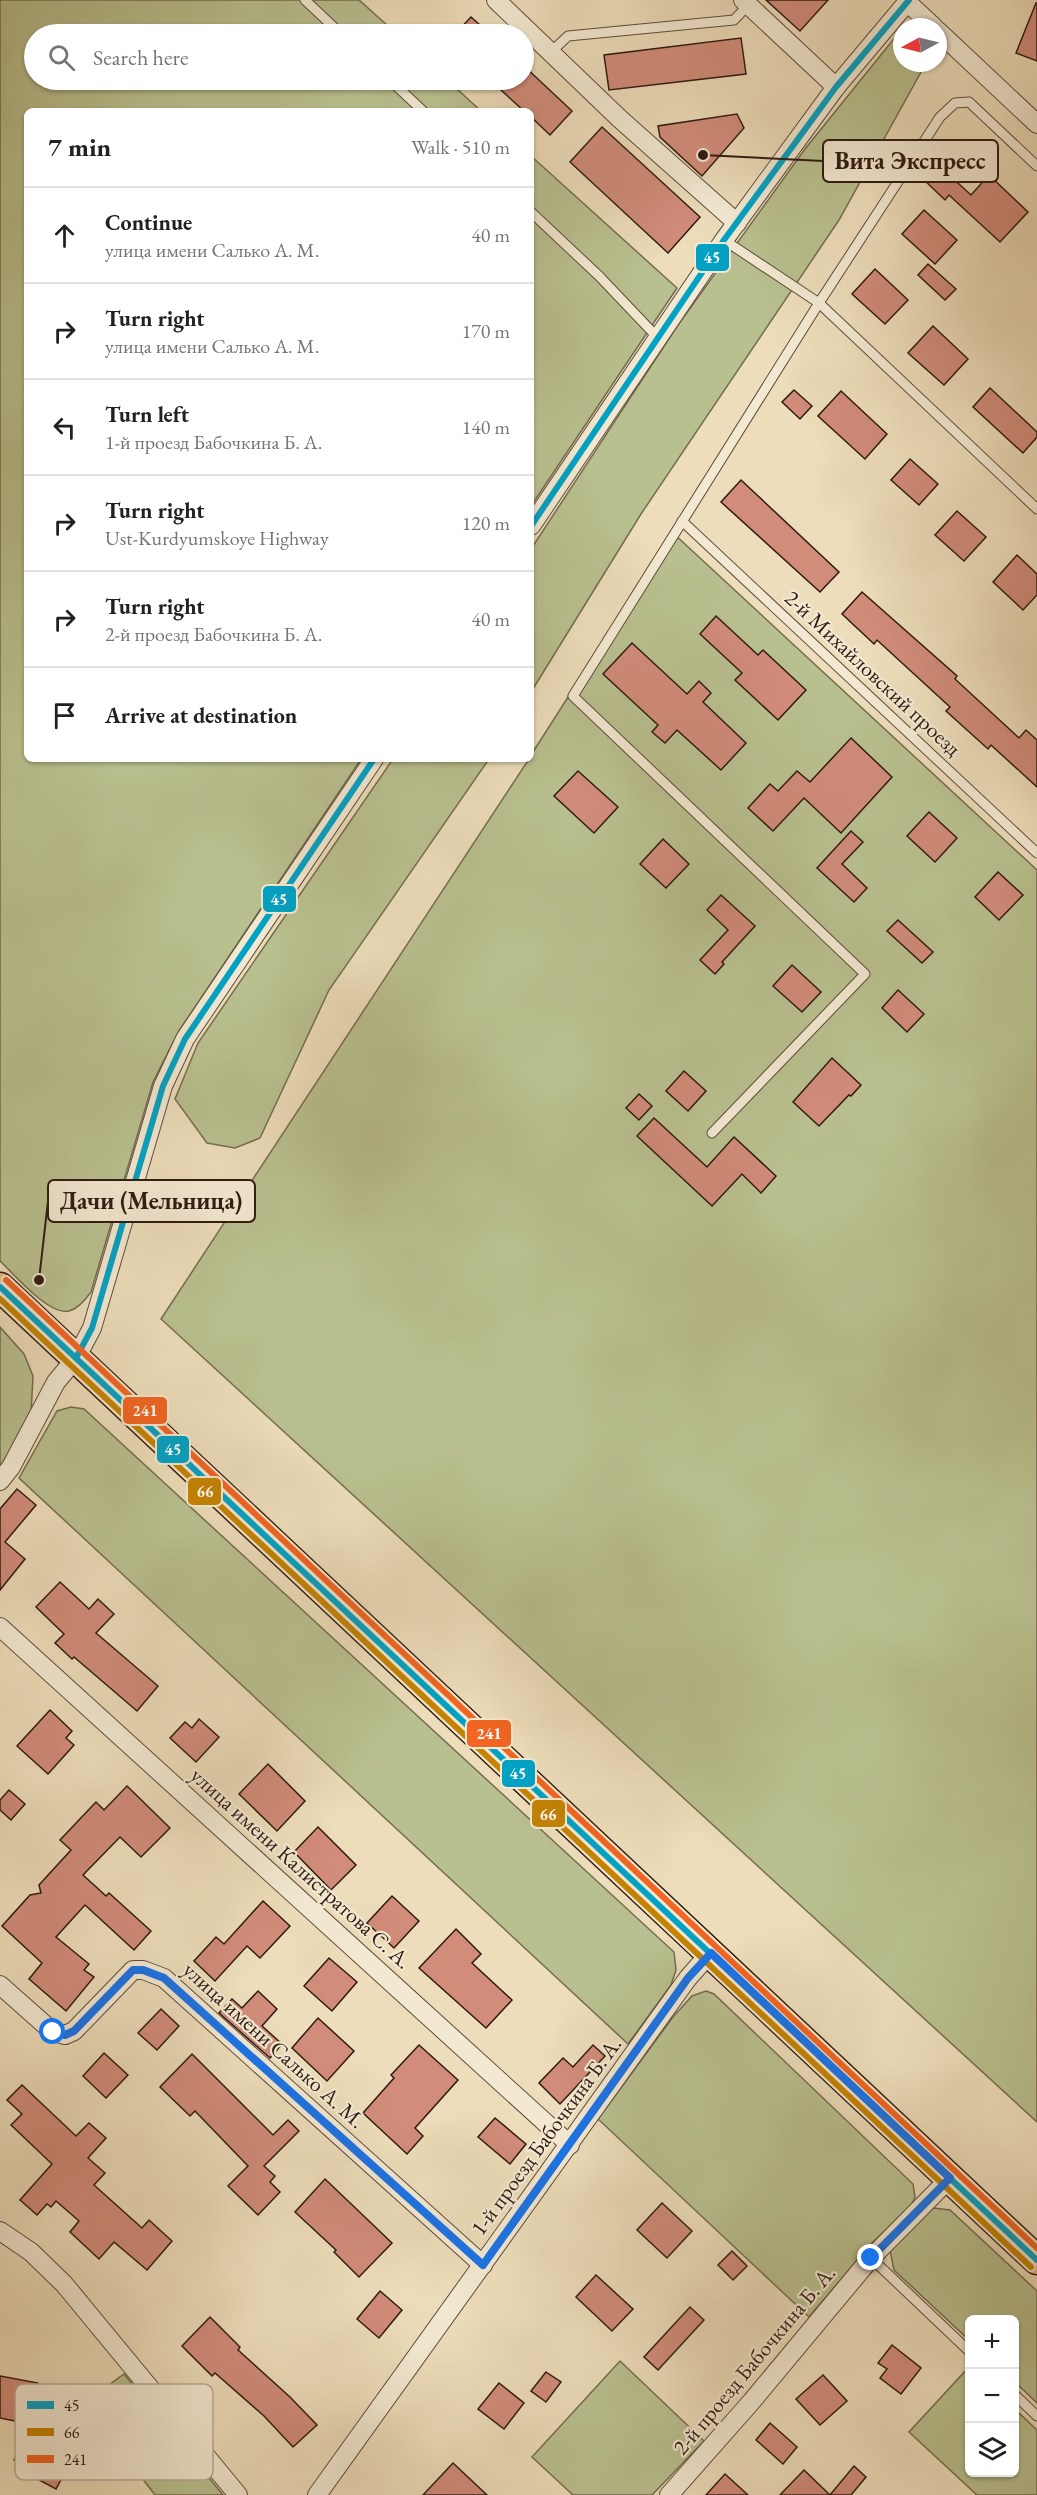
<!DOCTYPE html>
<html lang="en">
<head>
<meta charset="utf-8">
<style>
	:root { --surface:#fff; --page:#f6f6f6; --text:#202124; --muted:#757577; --line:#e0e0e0 }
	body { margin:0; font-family:"EB Garamond",serif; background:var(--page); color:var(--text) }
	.controls { position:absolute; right:18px; bottom:18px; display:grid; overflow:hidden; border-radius:9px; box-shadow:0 2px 4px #0004 }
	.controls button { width:54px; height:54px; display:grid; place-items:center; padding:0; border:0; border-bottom:2px solid var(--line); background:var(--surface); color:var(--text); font:30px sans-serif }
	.compass { position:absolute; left:893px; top:18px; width:54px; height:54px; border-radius:50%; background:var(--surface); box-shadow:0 2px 4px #0004; rotate:263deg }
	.stop { position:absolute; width:18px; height:18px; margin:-14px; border:4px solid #1a73e8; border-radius:50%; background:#fff }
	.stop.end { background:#1a73e8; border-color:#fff; box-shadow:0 2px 6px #0008 }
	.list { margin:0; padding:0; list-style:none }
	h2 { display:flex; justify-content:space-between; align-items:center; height:78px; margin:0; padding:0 24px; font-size:26px }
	h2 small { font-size:20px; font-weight:400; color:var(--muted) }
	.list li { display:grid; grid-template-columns:39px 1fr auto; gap:18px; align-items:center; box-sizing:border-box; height:96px; padding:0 24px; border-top:2px solid var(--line) }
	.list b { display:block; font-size:22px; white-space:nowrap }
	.list p { margin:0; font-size:20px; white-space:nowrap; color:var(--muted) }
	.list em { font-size:20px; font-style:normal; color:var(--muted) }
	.icon { flex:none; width:33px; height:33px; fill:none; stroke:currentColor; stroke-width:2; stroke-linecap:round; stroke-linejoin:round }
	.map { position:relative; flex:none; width:1037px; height:2495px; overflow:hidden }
	.search { position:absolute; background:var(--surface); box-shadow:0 2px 4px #0004; left:24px; top:24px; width:510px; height:66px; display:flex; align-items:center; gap:15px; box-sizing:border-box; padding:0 21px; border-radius:33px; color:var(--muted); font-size:22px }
	.panel { position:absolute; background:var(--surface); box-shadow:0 2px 4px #0004; left:24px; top:108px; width:510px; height:654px; border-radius:9px }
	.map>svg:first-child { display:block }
	.green { fill:#b9c08f; stroke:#746d50; stroke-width:1.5 }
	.building { fill:#d18c7a; stroke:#2f1a11; stroke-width:1.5 }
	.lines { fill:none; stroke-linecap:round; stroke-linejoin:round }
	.service-casing { stroke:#5e4b3b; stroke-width:11 }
	.minor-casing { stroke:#5e4b3b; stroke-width:20 }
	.primary-casing { stroke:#2f1a11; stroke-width:31 }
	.service { stroke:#f3e9d2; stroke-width:9 }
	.minor { stroke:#f3e9d2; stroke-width:18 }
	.primary { stroke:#e6be7d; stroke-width:28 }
	.bus-1-casing { stroke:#f3e9d2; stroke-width:10 }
	.bus-2-casing { stroke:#f3e9d2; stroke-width:10 }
	.bus-3-casing { stroke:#f3e9d2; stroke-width:10 }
	.bus-1 { stroke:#02a2c5; stroke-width:6 }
	.bus-2 { stroke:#c58304; stroke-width:6 }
	.bus-3 { stroke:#f26522; stroke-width:6 }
	.route { stroke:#1a73e8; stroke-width:8 }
	.labels { text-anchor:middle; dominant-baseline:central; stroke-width:4.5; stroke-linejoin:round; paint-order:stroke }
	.street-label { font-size:22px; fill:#2f1a11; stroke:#f3e9d2 }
	.key { fill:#f3e9d2; stroke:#b8ab98; stroke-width:1.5 }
	.key-label { font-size:16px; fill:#2f1a11 }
	.leader { fill:none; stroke:#2f1a11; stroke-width:2 }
	.callout-dot { fill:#2f1a11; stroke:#f3e9d2; stroke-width:2 }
	.callout { fill:#f3e9d2; stroke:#2f1a11; stroke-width:2 }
	.callout-label { font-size:24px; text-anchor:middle; font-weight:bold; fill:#2f1a11 }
	.line-badge { stroke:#f3e9d2; stroke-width:2 }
	.badge-label { font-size:16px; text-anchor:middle; font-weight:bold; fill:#fff }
</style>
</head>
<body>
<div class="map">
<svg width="1037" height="2495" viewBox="0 0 1037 2495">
	<rect width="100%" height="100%" fill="#edddba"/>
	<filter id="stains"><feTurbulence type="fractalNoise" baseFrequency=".00333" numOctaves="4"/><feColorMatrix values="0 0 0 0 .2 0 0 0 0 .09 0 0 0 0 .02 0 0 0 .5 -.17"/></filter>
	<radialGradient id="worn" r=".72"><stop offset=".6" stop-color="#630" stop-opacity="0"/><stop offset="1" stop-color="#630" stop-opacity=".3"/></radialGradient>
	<g class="green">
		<path d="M0 0H359L397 34H34V80H447L481 111H27V759H361L179 1031 153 1082 91 1292C86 1299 77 1309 69 1311 49 1316 14 1274 0 1261Z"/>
		<path d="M901 30 902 63H926L839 220 641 514 531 692V549L678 325 805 149Z"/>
		<path d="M531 156 677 288 531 506Z"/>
		<path d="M673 533 1037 870V2122L161 1319 529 759H531V755Z"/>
		<path d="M393 759H489L329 990 260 1138 235 1148 207 1143 175 1099 198 1043Z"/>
		<path d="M0 1327 24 1354 33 1376 31 1414 0 1468Z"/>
		<path d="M71 1407 84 1409 674 1952 676 1970 671 1985 628 2044 19 1478 57 1411Z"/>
		<path d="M706 1991 714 1994 913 2184 915 2197 911 2206 873 2242 809 2317 598 2119 673 2017 692 1996Z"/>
		<path d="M933 2208 950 2210 1037 2291V2403L1015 2382 1014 2320H970L969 2340 894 2270 889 2245Z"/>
		<path d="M620 2361 704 2441 652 2495H573L532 2457Z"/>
		<path d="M969 2367 970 2472H1014L1015 2409 1037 2430V2495H977L909 2432Z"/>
		<path d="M124 2374 223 2495H155L84 2403Z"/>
	</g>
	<g class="building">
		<path d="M766 0H828L800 31Z"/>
		<path d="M1036 3H1037V61L1016 53Z"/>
		<path d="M471 17 490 34H455Z"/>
		<path d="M741 38 746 74 609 90 604 55Z"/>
		<path d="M524 66 572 111 550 135 531 117V111H524L490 80H524Z"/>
		<path d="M737 114 744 128 702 176 660 137 658 126Z"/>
		<path d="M602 127 700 217 668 253 570 162Z"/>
		<path d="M936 163 971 195 989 175 1028 212 1000 242 949 195 945 200 922 178Z"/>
		<path d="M924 210 957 240 935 264 902 234Z"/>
		<path d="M928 264 956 289 945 300 918 275Z"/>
		<path d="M875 269 908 300 885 324 852 294Z"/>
		<path d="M933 326 968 359 944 385 908 353Z"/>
		<path d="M990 388 1037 432V437L1023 453 973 407Z"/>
		<path d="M794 390 812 406 800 419 782 402Z"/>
		<path d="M841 391 887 434 865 459 818 416Z"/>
		<path d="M910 459 938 484 919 505 891 480Z"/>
		<path d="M741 480 839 572 820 592 721 502Z"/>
		<path d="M957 511 986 537 964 561 935 535Z"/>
		<path d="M1017 555 1037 574V595L1023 610 993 582Z"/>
		<path d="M862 592 957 676 955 679 1019 738 1026 730 1037 740V787L991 745 988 749 946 711 950 707 877 640 874 644 842 614Z"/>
		<path d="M716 616 758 655 763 650 806 690 778 720 735 680 742 673 700 634Z"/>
		<path d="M632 643 687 694 699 681 711 693 703 702 746 743 721 770 677 730 665 743 652 732 658 725 603 674Z"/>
		<path d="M851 738 892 777 841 833 804 798 773 831 748 808 770 784 778 791 797 771 810 782Z"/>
		<path d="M578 771 618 807 594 833 554 796Z"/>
		<path d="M929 812 957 838 935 862 907 836Z"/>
		<path d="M851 831 863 842 842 864 867 888 854 902 817 868Z"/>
		<path d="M663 839 689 864 666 888 640 864Z"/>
		<path d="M998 872 1023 895 999 920 975 897Z"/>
		<path d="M721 895 755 926 722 962 724 964 715 974 700 960 728 930 707 910Z"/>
		<path d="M898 920 933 952 922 963 887 931Z"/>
		<path d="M792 965 821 992 802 1012 773 986Z"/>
		<path d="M898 990 924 1014 907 1032 882 1008Z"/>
		<path d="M832 1058 861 1085 851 1096 849 1095 819 1126 793 1102Z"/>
		<path d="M684 1071 706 1091 688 1111 666 1091Z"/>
		<path d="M639 1094 652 1106 639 1120 626 1108Z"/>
		<path d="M654 1118 707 1167 734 1137 776 1176 761 1193 742 1174 712 1206 637 1136Z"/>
		<path d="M17 1489 36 1505 5 1542 25 1559 0 1590V1509Z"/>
		<path d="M60 1582 89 1609 98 1599 114 1614 96 1633 158 1686 137 1711 74 1657 72 1659 55 1643 64 1634 36 1607Z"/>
		<path d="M50 1710 72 1731 66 1738 74 1745 48 1774 17 1746Z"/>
		<path d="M199 1719 219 1737 196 1762 170 1738 185 1722 192 1728Z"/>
		<path d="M268 1764 305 1801 277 1831 239 1794Z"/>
		<path d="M127 1786 170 1828 141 1857 120 1837 83 1875 106 1896 109 1893 151 1931 134 1950 85 1905 56 1937 89 1964 84 1970 94 1977 66 2011 29 1979 42 1963 2 1926 30 1895 41 1893 39 1885 71 1850 60 1840 96 1802 104 1810Z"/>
		<path d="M9 1790 25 1804 11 1820 0 1810V1800Z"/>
		<path d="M318 1827 356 1865 331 1890 294 1852Z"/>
		<path d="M392 1896 419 1921 394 1948 367 1923Z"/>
		<path d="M263 1901 290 1926 260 1958 247 1946 215 1981 194 1961 216 1937 224 1944Z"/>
		<path d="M456 1929 481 1954 472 1963 512 2000 486 2028 419 1968Z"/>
		<path d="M329 1958 357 1982 332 2011 304 1986Z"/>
		<path d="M258 1991 277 2009 262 2026 282 2044 270 2058 219 2013 232 1999 242 2008Z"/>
		<path d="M161 2009 179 2026 157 2050 138 2033Z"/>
		<path d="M318 2018 354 2051 327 2081 292 2048Z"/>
		<path d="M419 2045 458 2080 415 2128 423 2136 407 2154 363 2113 394 2078 391 2075Z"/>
		<path d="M593 2045 605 2056 560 2104 539 2083 563 2058 573 2067Z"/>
		<path d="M104 2053 128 2075 106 2098 83 2076Z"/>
		<path d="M192 2054 273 2135 288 2120 299 2131 264 2166 275 2176 270 2182 280 2192 258 2215 228 2186 248 2166 195 2111 190 2116 160 2087Z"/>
		<path d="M22 2085 76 2136 89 2123 106 2138 88 2158 105 2173 94 2185 142 2228 149 2220 172 2241 147 2270 114 2242 99 2259 70 2232 79 2221 56 2201 51 2207 47 2204 37 2215 20 2200 52 2164 11 2125 22 2114 7 2100Z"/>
		<path d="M495 2118 526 2144 510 2164 478 2137Z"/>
		<path d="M325 2179 392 2243 359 2277 334 2252 336 2250 295 2212Z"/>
		<path d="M662 2203 692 2231 667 2258 637 2230Z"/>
		<path d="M732 2251 747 2266 733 2280 718 2265Z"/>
		<path d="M596 2275 633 2309 612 2331 576 2297Z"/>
		<path d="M380 2291 402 2310 379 2338 357 2319Z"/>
		<path d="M690 2307 704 2320 658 2370 644 2357Z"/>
		<path d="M210 2317 240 2347 238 2350 290 2397 317 2425 293 2447 264 2416 215 2373 212 2376 182 2346Z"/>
		<path d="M892 2345 921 2368 901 2394 880 2378 887 2369 878 2363Z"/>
		<path d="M546 2372 561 2382 546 2402 531 2391Z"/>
		<path d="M823 2375 847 2401 820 2425 796 2399Z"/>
		<path d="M0 2376 38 2383 30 2424 0 2418Z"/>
		<path d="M499 2383 524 2403 504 2429 478 2409Z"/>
		<path d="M770 2423 797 2447 783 2464 756 2440Z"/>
		<path d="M23 2443 51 2458 54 2454 70 2463 56 2489 15 2467 18 2462 14 2460Z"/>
		<path d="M453 2463 487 2495H423Z"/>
		<path d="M854 2466 866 2477 851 2495H780L804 2470 830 2495Z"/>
		<path d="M725 2474 748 2495H706Z"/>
	</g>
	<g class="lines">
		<g class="service-casing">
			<g id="service">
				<path d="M305 0 341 34"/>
				<path d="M551 52 568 36 734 20 751 2"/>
				<path d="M390 80 423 111"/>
				<path d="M531 212 599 276 658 338"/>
				<path d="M724 240 819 303 1037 509"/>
				<path d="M682 521 1037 853"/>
				<path d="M712 1133 865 974 573 696 819 303 940 117 955 103 969 102 1037 166"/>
				<path d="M871 2258 970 2352"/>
				<path d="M1014 2394 1037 2416"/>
			</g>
		</g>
		<g class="minor-casing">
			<g id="minor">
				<path d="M496 0 620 119 737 223"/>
				<path d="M743 0 836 87"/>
				<path d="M907 2 934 27"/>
				<path d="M938 31 1037 124"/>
				<path d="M531 526 724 240 836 87 909 0"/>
				<path d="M0 1481 11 1467 56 1382 76 1358 92 1328 163 1086 185 1039 374 759"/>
				<path d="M0 1627 570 2145"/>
				<path d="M0 1985 53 2032 65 2035 74 2031 133 1970H143L164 1978 483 2265"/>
				<path d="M0 2231 31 2252 64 2284 238 2495"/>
				<path d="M317 2495 688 1978 711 1952"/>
				<path d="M669 2495 752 2401 871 2258 950 2178"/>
			</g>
		</g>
		<g class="primary-casing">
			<path id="primary" d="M0 1287 1037 2260"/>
		</g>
		<use href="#service" class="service"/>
		<use href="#minor" class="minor"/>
		<use href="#primary" class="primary"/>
		<g class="bus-1-casing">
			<g id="bus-1">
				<path d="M531 526 724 240 836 87 909 0"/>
				<path d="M0 1287 1037 2260"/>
				<path d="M76 1358 92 1328 163 1086 185 1039 374 759"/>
			</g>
		</g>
		<g class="bus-2-casing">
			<path id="bus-2" d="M0 1299 1031 2267"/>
		</g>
		<g class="bus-3-casing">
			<path id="bus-3" d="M6 1280 1037 2248"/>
		</g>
		<use href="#bus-1" class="bus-1"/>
		<use href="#bus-2" class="bus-2"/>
		<use href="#bus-3" class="bus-3"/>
	</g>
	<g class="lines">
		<path class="route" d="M53 2032 65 2035 74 2031 133 1970H143L164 1978 483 2265 688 1978 711 1953 950 2178 871 2258"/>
	</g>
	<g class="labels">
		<g class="street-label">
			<text transform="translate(873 673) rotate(43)">2-й Михайловский проезд</text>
			<text transform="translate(301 1868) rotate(42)">улица имени Калистратова С. А.</text>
			<text transform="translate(274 2045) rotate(42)">улица имени Салько А. М.</text>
			<text transform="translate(546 2136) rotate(-54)">1-й проезд Бабочкина Б. А.</text>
			<text transform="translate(754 2360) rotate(-50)">2-й проезд Бабочкина Б. А.</text>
		</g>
	</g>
	<rect x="15" y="2384" width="198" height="96" rx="9" class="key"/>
	<rect x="27" y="2401" width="27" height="8" fill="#02a2c5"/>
	<rect x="27" y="2428" width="27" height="8" fill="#c58304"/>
	<rect x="27" y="2455" width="27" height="8" fill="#f26522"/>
	<g class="key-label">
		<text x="64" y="2411">45</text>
		<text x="64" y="2438">66</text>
		<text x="64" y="2465">241</text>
	</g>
	<path class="leader" d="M703 155L823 161M39 1280L48 1201"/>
	<g class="callout-dot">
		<circle cx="703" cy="155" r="6"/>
		<circle cx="39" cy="1280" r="6"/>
	</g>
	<g class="callout">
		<rect x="823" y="140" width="175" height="42" rx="6"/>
		<rect x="48" y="1180" width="207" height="42" rx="6"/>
	</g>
	<g class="callout-label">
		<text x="910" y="169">Вита Экспресс</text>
		<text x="151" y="1209">Дачи (Мельница)</text>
	</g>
	<g class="line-badge">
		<rect x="695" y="243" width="35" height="29" rx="6" fill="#02a2c5"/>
		<rect x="262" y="885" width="35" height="28" rx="6" fill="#02a2c5"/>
		<rect x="122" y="1396" width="46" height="29" rx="6" fill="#f26522"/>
		<rect x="156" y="1435" width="34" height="29" rx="6" fill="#02a2c5"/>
		<rect x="187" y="1477" width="35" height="29" rx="6" fill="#c58304"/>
		<rect x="466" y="1719" width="46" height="29" rx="6" fill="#f26522"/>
		<rect x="501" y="1759" width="35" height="29" rx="6" fill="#02a2c5"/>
		<rect x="531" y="1799" width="35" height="29" rx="6" fill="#c58304"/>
	</g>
	<g class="badge-label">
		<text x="712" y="263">45</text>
		<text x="279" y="905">45</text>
		<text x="145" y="1416">241</text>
		<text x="173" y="1455">45</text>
		<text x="205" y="1497">66</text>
		<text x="489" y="1739">241</text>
		<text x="518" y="1779">45</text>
		<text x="548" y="1820">66</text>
	</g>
	<rect width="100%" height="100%" filter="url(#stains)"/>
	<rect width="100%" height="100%" fill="url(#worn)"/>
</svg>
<div class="controls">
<button>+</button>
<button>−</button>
<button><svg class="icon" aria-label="layers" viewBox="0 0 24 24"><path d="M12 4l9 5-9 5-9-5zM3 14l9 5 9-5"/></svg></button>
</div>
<svg class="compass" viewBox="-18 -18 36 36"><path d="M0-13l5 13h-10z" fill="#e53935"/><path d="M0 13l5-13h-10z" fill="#757577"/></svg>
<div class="stop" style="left:53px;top:2032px"></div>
<div class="stop end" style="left:871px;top:2258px"></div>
<div class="search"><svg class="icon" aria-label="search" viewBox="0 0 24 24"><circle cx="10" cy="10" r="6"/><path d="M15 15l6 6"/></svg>Search here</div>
<section class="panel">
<h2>7 min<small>Walk · 510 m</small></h2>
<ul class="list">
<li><svg class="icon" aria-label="ahead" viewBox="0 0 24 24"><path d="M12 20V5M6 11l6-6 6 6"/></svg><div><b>Continue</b><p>улица имени Салько А. М.</p></div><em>40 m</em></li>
<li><svg class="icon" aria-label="right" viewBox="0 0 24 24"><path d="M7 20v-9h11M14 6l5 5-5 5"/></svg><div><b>Turn right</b><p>улица имени Салько А. М.</p></div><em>170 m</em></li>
<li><svg class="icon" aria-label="left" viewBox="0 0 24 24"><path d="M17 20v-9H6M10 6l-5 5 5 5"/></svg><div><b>Turn left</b><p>1-й проезд Бабочкина Б. А.</p></div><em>140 m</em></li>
<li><svg class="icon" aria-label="right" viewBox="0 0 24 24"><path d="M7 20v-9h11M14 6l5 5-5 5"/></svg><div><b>Turn right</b><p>Ust-Kurdyumskoye Highway</p></div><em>120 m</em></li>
<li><svg class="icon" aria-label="right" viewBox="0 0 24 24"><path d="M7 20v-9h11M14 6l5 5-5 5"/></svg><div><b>Turn right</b><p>2-й проезд Бабочкина Б. А.</p></div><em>40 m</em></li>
<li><svg class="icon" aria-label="arrive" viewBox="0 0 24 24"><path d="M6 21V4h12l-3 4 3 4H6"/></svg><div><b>Arrive at destination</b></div></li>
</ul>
</section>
</div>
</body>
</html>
